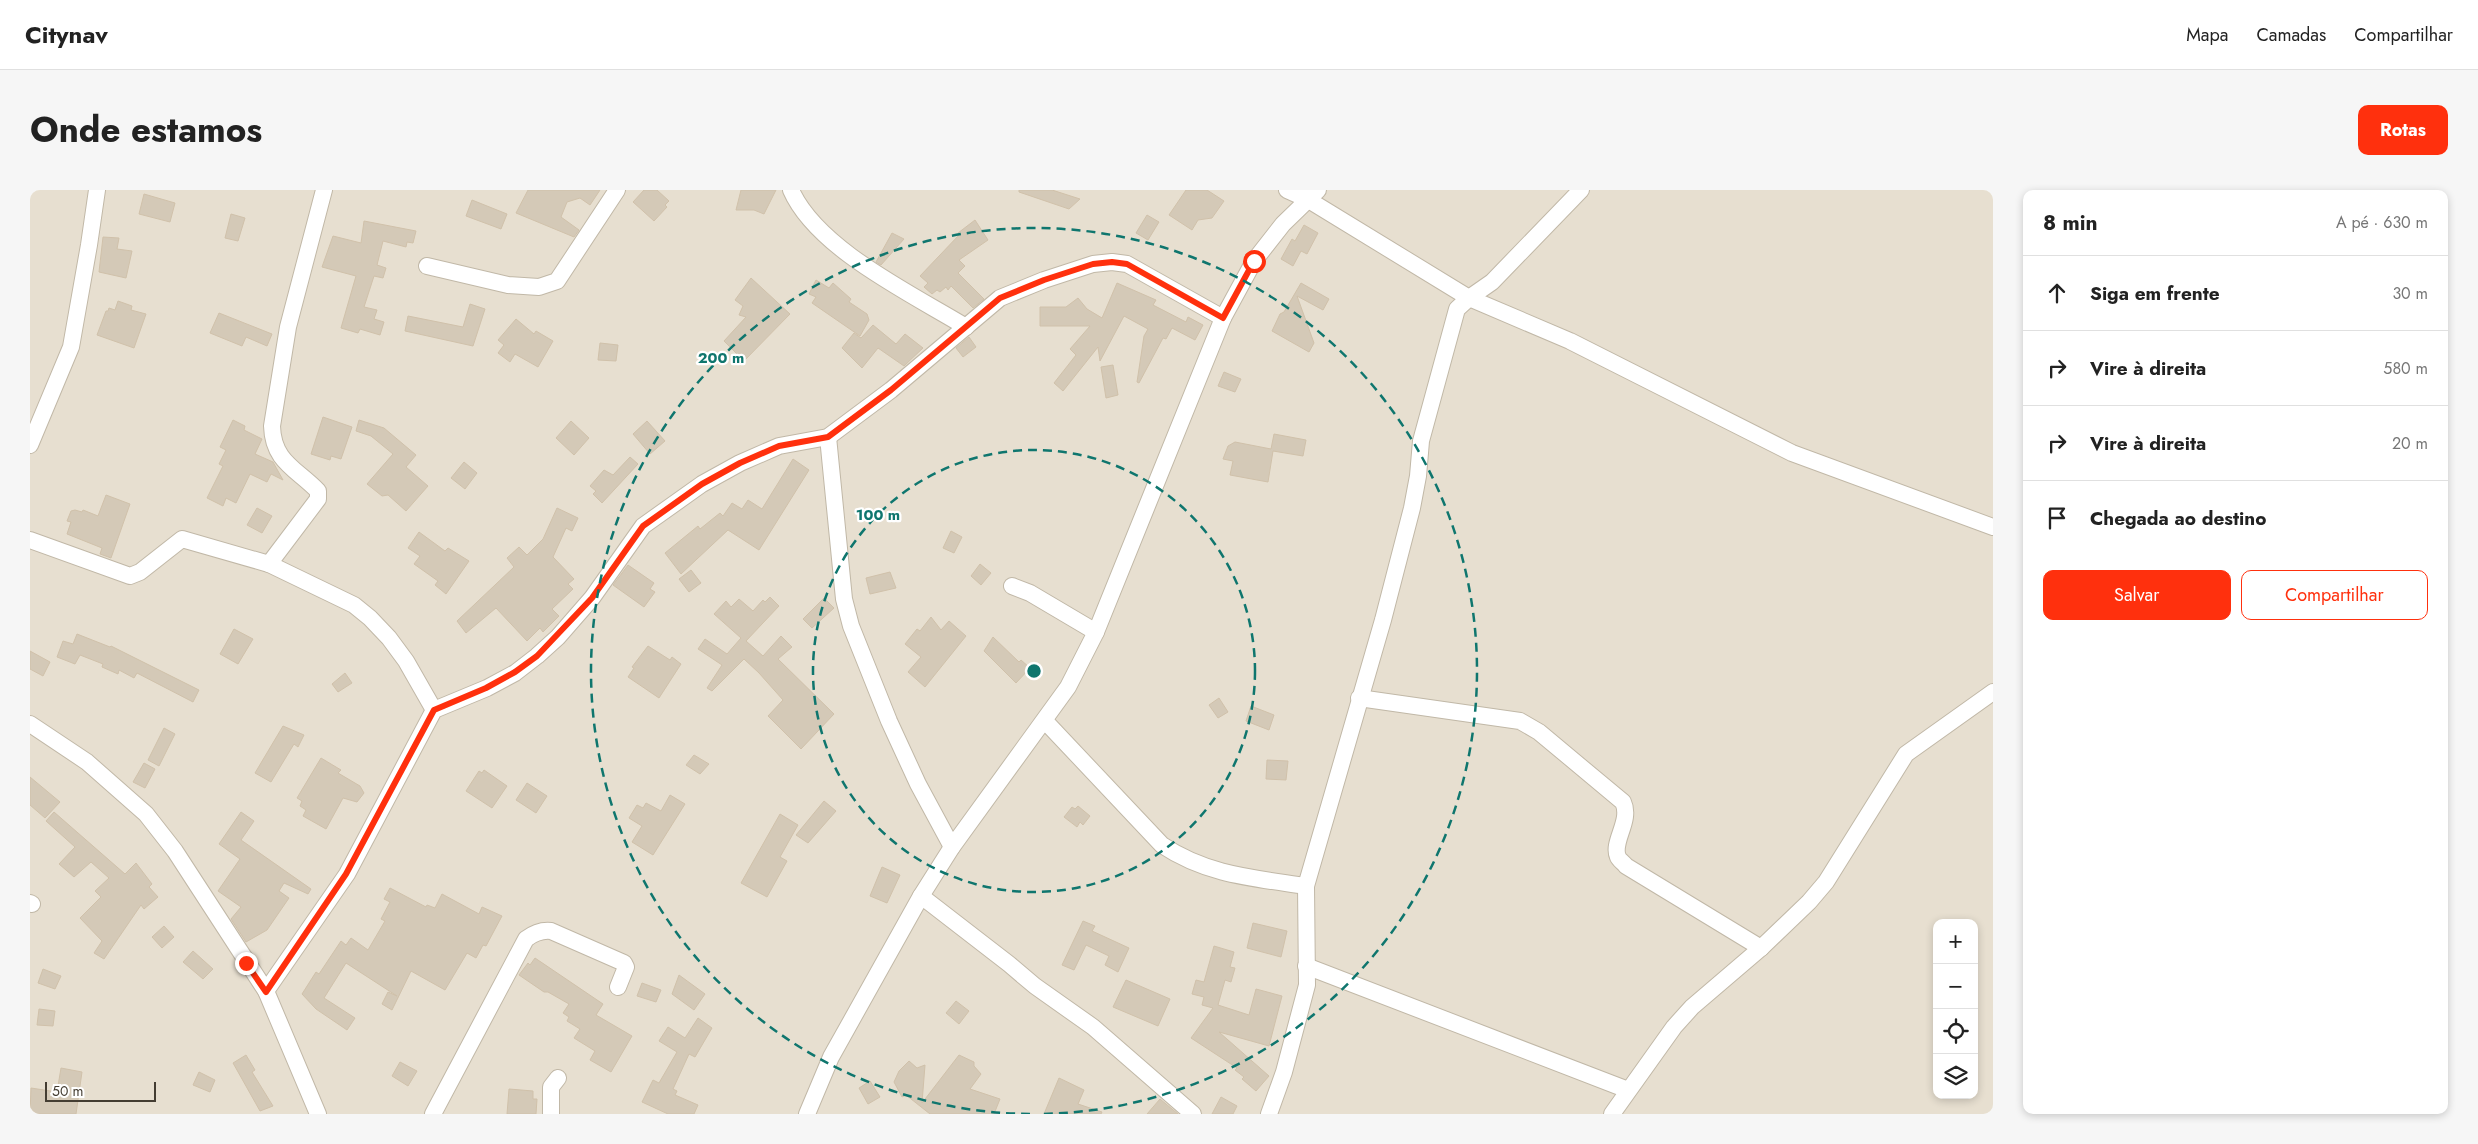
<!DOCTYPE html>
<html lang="pt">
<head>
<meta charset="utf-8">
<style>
	:root { --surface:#fff; --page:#f6f6f6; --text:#222; --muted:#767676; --line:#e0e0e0; --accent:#ff300d }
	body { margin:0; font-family:Jost,sans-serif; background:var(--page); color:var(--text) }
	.controls { position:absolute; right:15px; bottom:15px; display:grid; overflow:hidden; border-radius:10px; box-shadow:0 2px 8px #0003 }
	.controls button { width:45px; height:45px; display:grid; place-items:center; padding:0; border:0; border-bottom:1px solid var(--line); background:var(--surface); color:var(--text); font:25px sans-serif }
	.scale { position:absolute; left:15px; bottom:12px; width:111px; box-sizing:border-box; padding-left:5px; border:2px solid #443d32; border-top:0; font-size:14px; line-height:18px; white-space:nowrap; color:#443d32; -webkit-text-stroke:4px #fff; paint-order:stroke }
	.stop { position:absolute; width:15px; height:15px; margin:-11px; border:4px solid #ff300d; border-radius:50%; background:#fff }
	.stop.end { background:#ff300d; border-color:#fff; box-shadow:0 1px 5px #0008 }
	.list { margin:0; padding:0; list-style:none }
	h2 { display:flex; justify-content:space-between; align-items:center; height:65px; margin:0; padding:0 20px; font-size:21px }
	h2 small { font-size:16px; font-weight:400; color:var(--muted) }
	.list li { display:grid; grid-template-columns:32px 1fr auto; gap:15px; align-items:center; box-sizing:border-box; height:75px; padding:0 20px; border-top:1px solid var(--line) }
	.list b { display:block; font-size:19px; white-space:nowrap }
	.list em { font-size:16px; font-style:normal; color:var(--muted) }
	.actions { display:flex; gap:10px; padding:15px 20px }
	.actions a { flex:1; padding:11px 0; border:1px solid var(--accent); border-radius:10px; text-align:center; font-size:18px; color:var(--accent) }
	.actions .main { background:var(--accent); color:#fff }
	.icon { flex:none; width:28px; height:28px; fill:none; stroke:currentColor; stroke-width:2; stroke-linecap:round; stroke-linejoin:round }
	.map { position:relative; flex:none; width:1963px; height:924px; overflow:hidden; border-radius:10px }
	header { display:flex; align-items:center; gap:30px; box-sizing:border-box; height:70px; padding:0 25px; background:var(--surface); border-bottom:1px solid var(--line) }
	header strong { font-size:24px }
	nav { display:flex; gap:28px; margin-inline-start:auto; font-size:18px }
	.intro { display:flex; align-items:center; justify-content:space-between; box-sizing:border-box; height:120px; padding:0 30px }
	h1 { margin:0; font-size:35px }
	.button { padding:12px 22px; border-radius:10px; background:var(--accent); color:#fff; font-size:18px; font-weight:700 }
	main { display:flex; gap:30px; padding:0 30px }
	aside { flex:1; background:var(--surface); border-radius:10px; box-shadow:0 2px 8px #0003 }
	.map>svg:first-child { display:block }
	.residential { fill:#e7dfd0; fill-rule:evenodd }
	.building { fill:#d4c9b7; stroke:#d0c1aa }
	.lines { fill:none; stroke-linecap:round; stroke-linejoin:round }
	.minor-casing { stroke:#c1b8a7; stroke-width:18 }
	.minor { stroke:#fff; stroke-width:16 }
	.route { stroke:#ff300d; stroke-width:6 }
	.ring { fill:none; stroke:#0f766e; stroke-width:2.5; stroke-dasharray:9 6 }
	.centre { fill:#0f766e; stroke:#fff; stroke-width:2.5 }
	.ring-label { font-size:15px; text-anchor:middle; font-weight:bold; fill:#0f766e; stroke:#fff; stroke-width:4.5; stroke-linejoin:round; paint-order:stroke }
</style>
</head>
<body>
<header>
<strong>Citynav</strong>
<nav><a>Mapa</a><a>Camadas</a><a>Compartilhar</a></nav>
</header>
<div class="intro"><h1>Onde estamos</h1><a class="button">Rotas</a></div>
<main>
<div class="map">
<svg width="1963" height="924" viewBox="0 0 1963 924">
	<rect width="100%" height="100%" fill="#f2ede2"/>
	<path class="residential" d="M0 0H1963V924H0ZM1907 733H1944V905H1907Z"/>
	<g class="building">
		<path d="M498 0H570L560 15 550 8 537 12 531 27 549 40 544 47 486 23Z"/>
		<path d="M614 0H627L639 11 635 15 637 17 624 31 603 12Z"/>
		<path d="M711 0H746L734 24 724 20H706Z"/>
		<path d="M989 0H1022L1050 9 1039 19 989 2Z"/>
		<path d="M1156 0H1177L1194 11 1182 28 1168 30 1162 40 1139 25Z"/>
		<path d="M114 4 145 13 140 32 109 24Z"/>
		<path d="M442 10 477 24 471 39 436 26Z"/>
		<path d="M201 24 215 28 208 51 195 48Z"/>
		<path d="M1117 25 1129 32 1118 50 1106 43Z"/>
		<path d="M945 30 958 50 929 70 935 76 928 83 954 109 943 118 921 96 918 100 916 97 910 102 907 100 902 104 894 97 898 93 890 86 929 45 928 43Z"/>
		<path d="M334 31 386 41 383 53 377 52 376 57 353 51 347 75 356 78 353 88 344 86 334 117 347 120 344 129 354 132 350 145 330 139 328 143 311 138 326 86 292 77 303 46 331 53Z"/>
		<path d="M1274 35 1288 43 1277 64 1271 61 1263 76 1251 69 1262 49 1265 51Z"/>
		<path d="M862 43 874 49 851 75 846 72Z"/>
		<path d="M73 47 89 48 87 59 102 61 96 88 69 82Z"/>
		<path d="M721 88 760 124 714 171 694 151 716 127 709 125 713 116 705 110Z"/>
		<path d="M786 90 799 98 803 93 821 109 819 112 837 124 839 130 830 146 782 113 786 107 779 104Z"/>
		<path d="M1087 93 1126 110 1123 115 1156 132 1158 127 1173 135 1165 150 1142 138 1136 149 1133 148 1109 193 1107 192 1114 146 1118 139 1094 126 1070 171 1068 157 1033 201 1024 193 1046 165 1040 159 1060 136H1010V117H1036L1048 108 1057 119 1072 128Z"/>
		<path d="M1271 93 1299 109 1293 120 1267 106 1284 153 1279 162 1242 141 1250 124 1254 122Z"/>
		<path d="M88 111 102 116 101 120 116 124 104 158 67 145 76 121H78L79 118 85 120Z"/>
		<path d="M440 114 455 119 443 156 375 141 378 126 433 137Z"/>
		<path d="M189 123 242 144 237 156 216 147 212 156 180 143Z"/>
		<path d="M486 129 504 144 506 141 523 151 508 177 485 164 480 172 468 163 474 155 468 150Z"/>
		<path d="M843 135 866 154 875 144 893 158 874 176 848 158 832 178 812 158 824 143 831 148Z"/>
		<path d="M939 147 946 157 933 167 926 158Z"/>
		<path d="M570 153 588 155 586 171 568 170Z"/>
		<path d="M1083 175 1088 205 1076 208 1071 177Z"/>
		<path d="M1194 182 1211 189 1205 202 1188 196Z"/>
		<path d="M293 227 322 237 311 269 301 266 300 270 281 264Z"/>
		<path d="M203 230 215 236 214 240 232 249 225 264 243 272 253 290 241 284 237 292 220 284 206 313 196 308 193 316 177 308 193 276 189 274 196 260 190 257Z"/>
		<path d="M329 230 354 238 386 265 376 277 398 296 376 321 358 305 352 306 337 294 363 264 341 246 326 241Z"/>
		<path d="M541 231 559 248 544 265 526 248Z"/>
		<path d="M617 231 635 251 620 264 603 244Z"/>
		<path d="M1244 244 1276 250 1273 266 1243 261 1238 292 1200 285 1203 271 1193 269 1198 256 1205 252 1241 259Z"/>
		<path d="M600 267 608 274 572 313 563 304 566 301 560 296 574 280 583 285Z"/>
		<path d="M763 269 779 280 729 360 698 340 651 384 635 363 668 336 670 339 690 323 693 326 702 313 712 319 718 310 732 319Z"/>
		<path d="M434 272 447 283 435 299 421 288Z"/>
		<path d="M76 305 100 314 81 368 70 364 72 358 37 344 41 332 37 331 41 321 45 320 52 322 53 320 68 326Z"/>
		<path d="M227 318 242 326 232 343 217 335Z"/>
		<path d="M527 318 548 328 542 341 536 338 523 367 544 389 538 394 543 399 522 419 529 426 513 442 510 438 497 451 466 418 436 443 427 431 484 377 477 368 489 357 497 365 513 349Z"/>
		<path d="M921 341 932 347 924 363 913 358Z"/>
		<path d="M389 342 415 361 418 358 439 371 416 404 405 395 408 391 384 374 390 366 378 358Z"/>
		<path d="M950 374 961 383 951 395 941 386Z"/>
		<path d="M598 375 624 393 620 399 625 402 614 417 583 395Z"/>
		<path d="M661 380 671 393 659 402 649 389Z"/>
		<path d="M860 382 866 398 840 404 836 388Z"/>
		<path d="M740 407 749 416 716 451 733 466 751 446 762 457 748 469 804 524 771 559 738 526 753 510 729 483 714 469 682 501 677 498 692 475 668 459 675 449 697 464 711 448 684 424 696 411 701 417 709 409 723 421 733 410 735 412Z"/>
		<path d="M794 408 804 418 782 438 773 429Z"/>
		<path d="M901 427 911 440 919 431 936 446 895 497 878 482 891 467 875 454 887 439 890 441Z"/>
		<path d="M204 439 223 449 208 474 190 464Z"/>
		<path d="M47 444 80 457 81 456 169 500 163 512 107 483 104 488 89 480 88 484 72 477 73 474 50 465 45 474 27 467 33 451 43 454Z"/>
		<path d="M963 447 989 472 991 470 1000 478 986 493 954 461Z"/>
		<path d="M618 456 640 470 642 467 651 474 629 508 598 487 604 478 602 477Z"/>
		<path d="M0 461 20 472 13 486 0 479Z"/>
		<path d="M315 483 322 493 308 502 302 494Z"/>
		<path d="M1189 508 1198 522 1188 528 1179 515Z"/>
		<path d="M1221 516 1244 525 1239 540 1216 531Z"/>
		<path d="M253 536 274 545 268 557 264 554 241 592 225 583Z"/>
		<path d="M134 538 145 544 129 576 118 570Z"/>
		<path d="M664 565 679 574 670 584 656 575Z"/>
		<path d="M291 568 311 580 308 583 330 596 334 603 327 612 313 608 296 639 273 626 276 620 270 616 272 611 267 608Z"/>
		<path d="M1237 570 1258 571 1256 590 1236 589Z"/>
		<path d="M114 573 125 579 115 598 103 592Z"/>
		<path d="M454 580 477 596 462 618 436 601 449 581 452 583Z"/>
		<path d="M0 587 30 612 15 628 0 615Z"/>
		<path d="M497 593 517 606 506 623 486 610Z"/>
		<path d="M640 605 655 614 623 665 602 652 612 636 599 628 607 615 613 618 616 613 631 621Z"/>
		<path d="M794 611 806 621 778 653 766 645Z"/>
		<path d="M1048 616 1060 626 1053 635 1050 632 1047 637 1034 627 1042 617 1045 619Z"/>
		<path d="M24 622 95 684 106 673 122 694 119 697 128 707 114 719 111 715 74 769 64 763 72 751 50 728 71 707 65 701 79 688 61 672 44 687 29 674 45 657 16 631Z"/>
		<path d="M211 622 224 631 211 650 281 699 278 704 254 693 249 701 259 708 237 740 216 752 201 729 211 717 188 701 210 669 189 654Z"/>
		<path d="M750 624 768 635 750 667 757 671 737 707 711 693Z"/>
		<path d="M852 677 870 685 857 713 840 706Z"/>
		<path d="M360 698 396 717 397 715 405 718 412 704 449 724 452 717 472 726 456 756 453 755 446 768 437 763 415 800 381 781 362 820 352 814 358 802 367 806 316 773 294 808 325 828 317 840 286 819 272 804 286 782 289 784 311 751 316 755 321 748 338 760 355 731 351 729 360 712 354 709Z"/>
		<path d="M1053 731 1065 736 1062 741 1099 758 1088 782 1075 775 1079 766 1056 755 1044 780 1032 775Z"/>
		<path d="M1223 733 1257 741 1251 767 1217 758Z"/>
		<path d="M134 736 144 747 132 758 122 747Z"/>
		<path d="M1184 756 1204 762 1200 777 1205 778 1201 792 1195 790 1188 815 1219 825 1226 799 1252 806 1239 856 1189 842 1239 886 1226 901 1212 889 1214 887 1205 880 1207 878 1161 848 1183 818 1172 815 1174 807 1162 804 1166 790 1174 792Z"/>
		<path d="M163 761 183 779 173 789 153 772Z"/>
		<path d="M505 768 573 814 566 825 602 846 581 882 560 870 565 861 544 848 550 839 537 831 539 827 533 823 539 814 518 802H514L489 785 498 773 500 775Z"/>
		<path d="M13 779 31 786 25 799 8 793Z"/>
		<path d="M649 785 675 804 664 820 642 804Z"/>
		<path d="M1096 790 1140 809 1128 836 1083 817Z"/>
		<path d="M612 793 631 800 626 812 607 806Z"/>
		<path d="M926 811 939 821 929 834 916 823Z"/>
		<path d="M9 819 25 821 23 836 7 835Z"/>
		<path d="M668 828 682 838 665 867 659 864 643 899 647 901 645 905 668 915 664 924H638L612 912 623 890 629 893 647 862 629 851 638 837 655 848Z"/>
		<path d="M216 865 225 880 222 882 243 916 230 921 203 873Z"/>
		<path d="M929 865 944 872V876L951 884 940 899 970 909 964 924H900L876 905 872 907 864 892 869 881 879 871 887 878 895 875 892 913Z"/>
		<path d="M370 872 387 881 378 896 362 886Z"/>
		<path d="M31 878 52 882 46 924H0L1 898 27 902Z"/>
		<path d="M169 882 185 890 180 902 163 895Z"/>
		<path d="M1029 888 1054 900 1048 914 1072 922 1071 924H1014Z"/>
		<path d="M840 891 850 907 838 914 829 898Z"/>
		<path d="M479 899 503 901V909H507L506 924H477Z"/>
		<path d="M1191 907 1207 916 1203 924H1182Z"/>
		<path d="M1130 909 1148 924H1117Z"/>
	</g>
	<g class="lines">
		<g class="minor-casing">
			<g id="minor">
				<path d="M761 0C787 59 882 104 936 137"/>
				<path d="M1257 0 1277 9 1439 108 1540 151 1762 263 1963 337"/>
				<path d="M397 76 478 95 509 97 527 91 587 0"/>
				<path d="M798 247 814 409 821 436 859 531 888 594 922 657"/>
				<path d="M0 255 41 157 59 55 67 0"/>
				<path d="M0 350 100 386 110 382 152 349 239 374 324 415 340 428 359 448 376 471 404 520"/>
				<path d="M239 374 288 309V301C267 279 243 272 242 236L258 137 294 0"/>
				<path d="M982 396 1000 403 1066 442"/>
				<path d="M1329 508 1490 531 1509 542 1593 612C1602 631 1581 652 1588 667 1589 670 1594 673 1596 676L1731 758"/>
				<path d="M1015 531 1132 655C1177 685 1223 688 1276 696"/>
				<path d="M0 534 57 572 116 624 145 661 236 801 288 924"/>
				<path d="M891 706 979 774 1005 796 1063 837 1163 924"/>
				<path d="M0 713 2 714"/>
				<path d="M1276 776 1598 900"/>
				<path d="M236 801 317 684 404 520 457 498 485 483 507 466 528 447 562 408 613 336 672 294 710 273 749 256 798 247 861 200 970 108 1014 90 1063 74 1082 72 1097 74 1193 128"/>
				<path d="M403 924 496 749C504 743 512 740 521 741L594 773 596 777 588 797"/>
				<path d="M521 924V897L528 888"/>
				<path d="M777 924 801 867 891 706 922 657 1038 497 1066 442 1193 128 1224 71 1253 34 1288 0"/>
				<path d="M1239 924 1254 882 1277 795 1276 696 1353 430 1382 318 1388 286 1391 251 1427 119 1439 108 1462 92 1551 0"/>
				<path d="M1582 924 1644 837 1662 817 1731 758 1779 712 1796 692 1876 564 1963 502"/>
			</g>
		</g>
		<use href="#minor" class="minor"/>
	</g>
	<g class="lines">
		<path class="route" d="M216 773 236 802 316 684 404 520 456 498 485 482 507 466 562 408 613 336 672 294 710 273 749 256 798 247 861 200 970 108 1014 90 1063 74 1082 72 1097 74 1193 128 1224 71"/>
	</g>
	<g class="ring">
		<circle cx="1004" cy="481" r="221"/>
		<path d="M1000 924A443 443 0 1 1 1008 924"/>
	</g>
	<circle cx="1004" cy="481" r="8" class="centre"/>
	<g class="ring-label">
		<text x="691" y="173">200 m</text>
		<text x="848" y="330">100 m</text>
	</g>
</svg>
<div class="controls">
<button>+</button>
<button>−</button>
<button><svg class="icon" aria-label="locate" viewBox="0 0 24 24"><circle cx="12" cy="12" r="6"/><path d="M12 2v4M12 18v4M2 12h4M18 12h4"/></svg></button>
<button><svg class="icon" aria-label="layers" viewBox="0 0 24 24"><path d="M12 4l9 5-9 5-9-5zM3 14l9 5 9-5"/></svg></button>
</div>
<div class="scale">50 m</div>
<div class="stop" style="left:1224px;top:71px"></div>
<div class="stop end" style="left:216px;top:773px"></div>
</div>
<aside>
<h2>8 min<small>A pé · 630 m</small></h2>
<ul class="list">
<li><svg class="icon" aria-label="ahead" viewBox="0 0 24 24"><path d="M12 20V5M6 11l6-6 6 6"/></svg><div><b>Siga em frente</b></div><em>30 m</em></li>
<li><svg class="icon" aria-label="right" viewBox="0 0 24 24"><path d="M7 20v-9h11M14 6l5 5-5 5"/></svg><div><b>Vire à direita</b></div><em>580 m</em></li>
<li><svg class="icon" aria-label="right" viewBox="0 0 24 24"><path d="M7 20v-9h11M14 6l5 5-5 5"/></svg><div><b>Vire à direita</b></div><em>20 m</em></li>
<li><svg class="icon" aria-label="arrive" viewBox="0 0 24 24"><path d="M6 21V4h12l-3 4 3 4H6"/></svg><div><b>Chegada ao destino</b></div></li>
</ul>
<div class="actions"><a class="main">Salvar</a><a>Compartilhar</a></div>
</aside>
</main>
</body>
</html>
